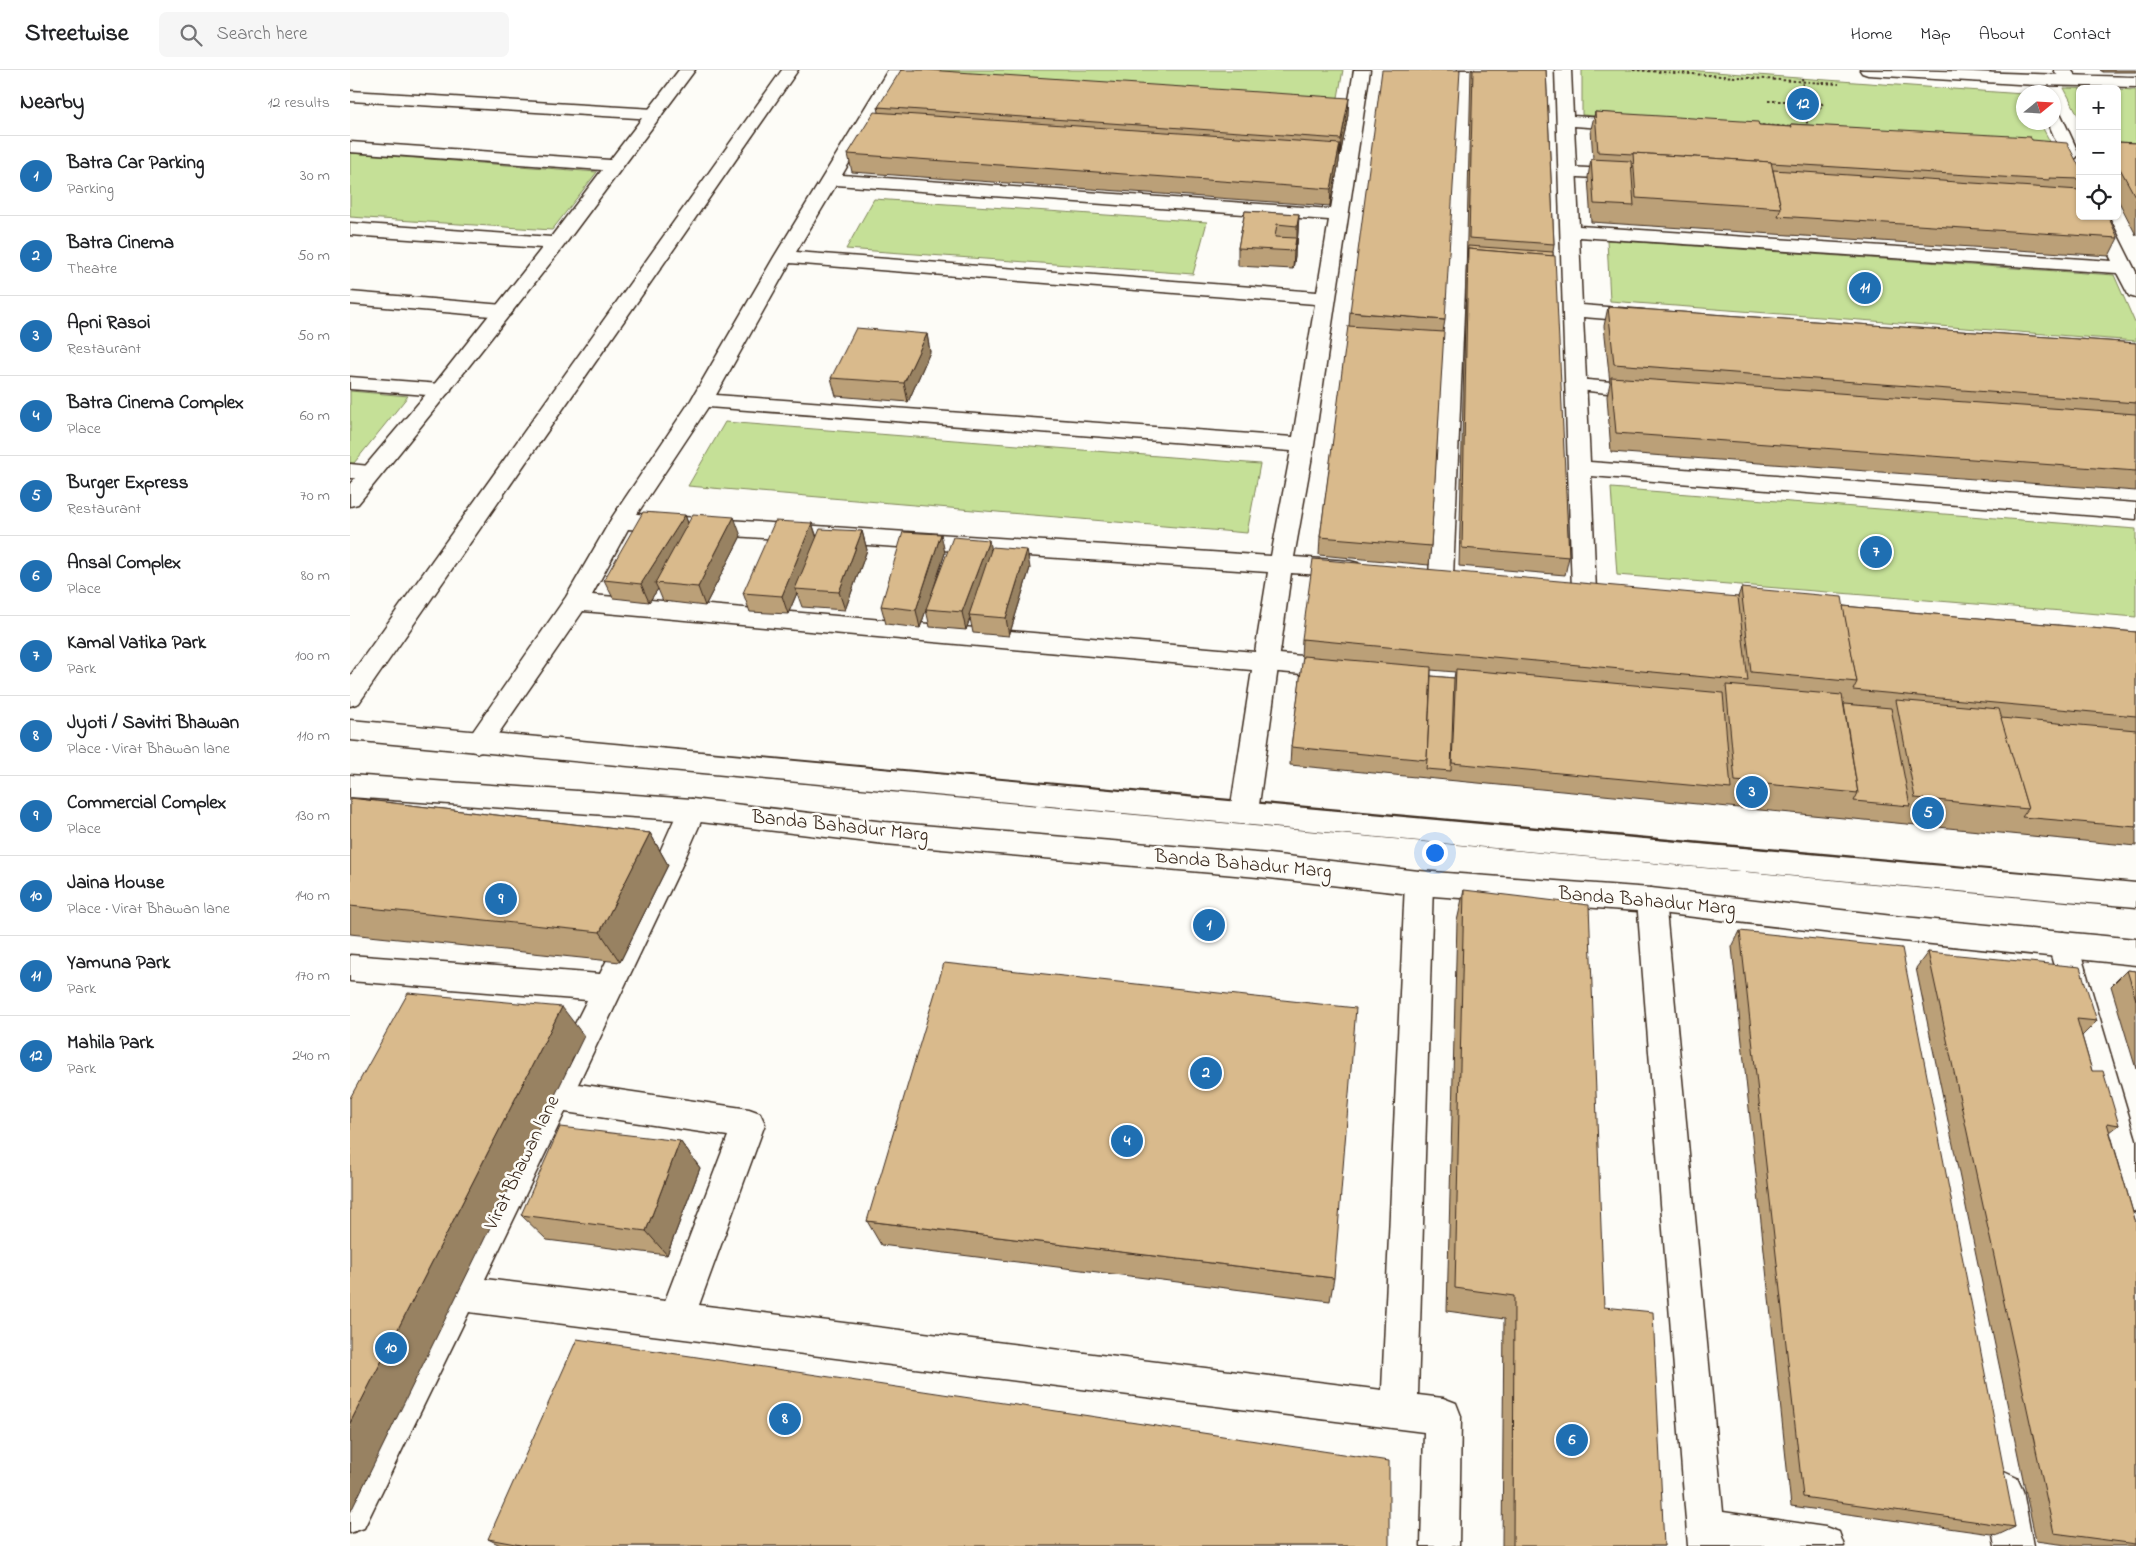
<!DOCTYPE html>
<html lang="en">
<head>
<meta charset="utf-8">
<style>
	:root { --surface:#fff; --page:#f6f6f6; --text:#202124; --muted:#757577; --line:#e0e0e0; --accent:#1f6fb2 }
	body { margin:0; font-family:"Indie Flower",sans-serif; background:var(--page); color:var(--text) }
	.controls { position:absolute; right:15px; top:15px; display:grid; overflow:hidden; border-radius:8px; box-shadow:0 1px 4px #0004 }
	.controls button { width:45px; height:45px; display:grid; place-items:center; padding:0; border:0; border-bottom:1px solid var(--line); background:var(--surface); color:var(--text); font:25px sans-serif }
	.compass { position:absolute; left:1666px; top:15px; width:45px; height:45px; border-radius:50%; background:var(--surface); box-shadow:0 1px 4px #0004; rotate:72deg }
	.you { position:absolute; left:1084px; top:782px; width:18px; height:18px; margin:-12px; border:4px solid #fff; border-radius:50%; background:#1a73e8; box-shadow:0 0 0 8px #1a73e833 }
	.badge { display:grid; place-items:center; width:32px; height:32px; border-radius:50%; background:var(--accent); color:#fff; font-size:16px; font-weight:700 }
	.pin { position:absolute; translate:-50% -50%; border:2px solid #fff; box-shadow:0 1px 5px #0006 }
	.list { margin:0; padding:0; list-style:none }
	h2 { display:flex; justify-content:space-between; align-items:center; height:65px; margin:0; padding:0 20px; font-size:21px }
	h2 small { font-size:16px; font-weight:400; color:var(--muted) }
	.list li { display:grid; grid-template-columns:32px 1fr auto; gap:15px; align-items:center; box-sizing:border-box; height:80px; padding:0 20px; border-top:1px solid var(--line) }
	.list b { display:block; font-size:19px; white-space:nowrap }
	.list p { margin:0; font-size:16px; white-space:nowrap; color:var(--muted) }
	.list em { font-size:16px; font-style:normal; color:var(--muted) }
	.icon { flex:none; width:28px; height:28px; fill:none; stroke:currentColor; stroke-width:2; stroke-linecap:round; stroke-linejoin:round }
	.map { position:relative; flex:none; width:1786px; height:1476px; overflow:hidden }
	header { display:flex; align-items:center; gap:30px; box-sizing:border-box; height:70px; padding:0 25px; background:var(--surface); border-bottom:1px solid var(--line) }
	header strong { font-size:24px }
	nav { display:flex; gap:28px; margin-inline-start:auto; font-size:18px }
	.search { width:350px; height:45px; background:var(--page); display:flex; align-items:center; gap:12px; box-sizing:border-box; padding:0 18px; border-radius:8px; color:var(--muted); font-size:19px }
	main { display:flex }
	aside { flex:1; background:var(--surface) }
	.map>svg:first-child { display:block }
	.green { fill:#c5e097; stroke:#80855a }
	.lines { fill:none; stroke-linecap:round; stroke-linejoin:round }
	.lane-casing { stroke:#3b2a1e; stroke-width:3 }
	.street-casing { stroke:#3b2a1e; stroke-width:3 }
	.secondary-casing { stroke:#3b2a1e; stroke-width:3 }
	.path { stroke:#3b2a1e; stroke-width:2; stroke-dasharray:2.5 2.5; stroke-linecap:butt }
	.lane { fill:#fdfcf7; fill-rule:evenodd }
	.street { fill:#fdfcf7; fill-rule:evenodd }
	.secondary { fill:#fdfcf7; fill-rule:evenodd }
	.wall { fill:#bba078; stroke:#3b2a1e; fill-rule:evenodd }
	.shaded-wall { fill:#988262; stroke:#3b2a1e }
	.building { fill:#d9ba8c; stroke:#3b2a1e }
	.labels { text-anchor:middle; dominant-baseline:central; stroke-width:5; stroke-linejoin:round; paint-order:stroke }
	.street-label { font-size:20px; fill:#3b2a1e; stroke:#fdfcf7 }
</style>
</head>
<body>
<header>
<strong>Streetwise</strong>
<div class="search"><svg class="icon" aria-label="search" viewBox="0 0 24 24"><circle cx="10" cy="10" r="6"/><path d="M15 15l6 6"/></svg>Search here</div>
<nav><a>Home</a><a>Map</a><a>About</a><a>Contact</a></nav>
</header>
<main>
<aside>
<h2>Nearby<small>12 results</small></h2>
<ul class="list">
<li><span class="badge">1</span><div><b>Batra Car Parking</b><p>Parking</p></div><em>30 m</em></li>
<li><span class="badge">2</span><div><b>Batra Cinema</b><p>Theatre</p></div><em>50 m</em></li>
<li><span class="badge">3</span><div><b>Apni Rasoi</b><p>Restaurant</p></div><em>50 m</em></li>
<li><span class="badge">4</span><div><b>Batra Cinema Complex</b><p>Place</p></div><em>60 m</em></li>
<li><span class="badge">5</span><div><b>Burger Express</b><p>Restaurant</p></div><em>70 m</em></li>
<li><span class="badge">6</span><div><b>Ansal Complex</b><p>Place</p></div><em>80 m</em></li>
<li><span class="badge">7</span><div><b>Kamal Vatika Park</b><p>Park</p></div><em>100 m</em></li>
<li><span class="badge">8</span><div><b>Jyoti / Savitri Bhawan</b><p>Place · Virat Bhawan lane</p></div><em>110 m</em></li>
<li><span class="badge">9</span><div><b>Commercial Complex</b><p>Place</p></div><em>130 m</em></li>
<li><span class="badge">10</span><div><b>Jaina House</b><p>Place · Virat Bhawan lane</p></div><em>140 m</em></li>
<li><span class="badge">11</span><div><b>Yamuna Park</b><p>Park</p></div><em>170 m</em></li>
<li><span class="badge">12</span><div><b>Mahila Park</b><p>Park</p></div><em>240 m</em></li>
</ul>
</aside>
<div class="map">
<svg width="1786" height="1476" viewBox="0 0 1786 1476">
	<rect width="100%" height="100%" fill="#fdfcf7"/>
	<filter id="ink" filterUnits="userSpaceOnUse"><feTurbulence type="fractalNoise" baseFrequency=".02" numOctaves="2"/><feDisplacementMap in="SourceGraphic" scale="10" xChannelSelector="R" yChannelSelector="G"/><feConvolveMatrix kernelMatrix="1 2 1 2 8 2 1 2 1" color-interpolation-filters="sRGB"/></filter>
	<g filter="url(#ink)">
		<g class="green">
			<path d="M564 0H993L987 33Z"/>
			<path d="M1232 0H1336L1673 24 1674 52 1690 53 1704 79 1232 45Z"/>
			<path d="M1714 18 1753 19H1730V49Z"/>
			<path d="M1767 19 1786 20V80L1767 79Z"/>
			<path d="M0 83 247 102 202 160 0 147Z"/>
			<path d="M524 129 857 152 843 204 496 179Z"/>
			<path d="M1257 170 1764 205 1786 255V271L1260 231Z"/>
			<path d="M0 321 58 326 4 393H0Z"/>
			<path d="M375 352 910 394 897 463 338 416Z"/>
			<path d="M1261 418 1786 459V547L1267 505Z"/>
		</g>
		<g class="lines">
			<g class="lane-casing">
				<g id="lane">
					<path d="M1108 0H1124L1103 507 1099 513 1091 515 1083 513 1079 507Z"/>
					<path d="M1704 0H1721L1729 10 1727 13C1715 16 1710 9 1704 0Z"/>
					<path d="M0 21 304 39 310 40 312 44 310 48 304 49 0 31Z"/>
					<path d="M1218 97 1277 100 1283 101 1286 105 1283 109 1277 110 1212 106 1209 102 1212 98Z"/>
					<path d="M0 222 153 235 160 237 163 241 160 245 153 247 0 234Z"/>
					<path d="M0 307 90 314 97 316 101 320 97 324 90 326 0 319Z"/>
					<path d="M1226 309 1296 315 1303 316 1307 321 1303 326 1296 327 1219 319 1216 315 1219 311Z"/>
					<path d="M0 394 29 397 32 402 29 407 21 409 0 408Z"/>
					<path d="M917 583 988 589 997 591 1001 598 997 605 988 607 917 601 908 598 904 592 908 586Z"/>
					<path d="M1654 1402 1667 1408 1673 1421 1683 1476H1645L1635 1421 1641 1408Z"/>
				</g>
			</g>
			<g class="street-casing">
				<g id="street">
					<path d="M329 0H345L213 177 97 324 8 434 0 436V414L83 316 192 178 0 165V153L201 167 252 100 0 82V72L260 90Z"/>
					<path d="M432 0H448L9 633 0 636V606Z"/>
					<path d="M538 0H554L492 105 981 139 1004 0H1020L964 375 944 487 1000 491 1008 493 1012 499 1008 505 1000 507 941 503 908 742 904 750 894 753 884 750 880 742 902 600 233 541 137 680 128 683 119 680 115 673 216 527 263 446 341 330 424 187ZM486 115 979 150 967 222 446 182ZM440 193 965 234 943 367 366 325ZM358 337 941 381 921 486 287 444ZM278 459 918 502 905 582 242 525Z"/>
					<path d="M1205 0H1221L1223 46 1280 50 1286 51 1288 55 1286 59 1280 60 1224 56 1229 156 1762 191 1740 146H1758L1786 202V228L1779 226 1767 203 1229 167 1232 235 1294 240 1301 242 1304 246 1301 250 1294 252 1233 247 1240 392 1786 433V449L1241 406 1246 521 1243 527 1234 529 1225 527 1222 521Z"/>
					<path d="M1510 0C1602 0 1694 5 1786 7V17L1685 15 1518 5 1512 3Z"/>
					<path d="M1704 42 1710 43 1712 47 1729 84 1726 88C1715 91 1699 89 1688 86L1685 82 1688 78H1709L1698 52H1704Z"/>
					<path d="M342 729 352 732 356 740 332 795 228 1014 399 1039 410 1043 415 1054 349 1235 1032 1320 1055 813 1059 805 1069 801 1079 805 1083 813 1068 1325 1093 1328 1106 1333 1111 1346 1109 1476H1071L1074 1362 119 1242 14 1458 0 1463V1404L237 930 0 911V885L250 904 304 795 332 732ZM215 1042 378 1066 315 1231 135 1209Z"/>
					<path d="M1301 818 1311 822 1315 830 1373 1442 1475 1457 1489 1462 1494 1476H1338L1287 830 1291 822Z"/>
					<path d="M1713 862 1723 866 1728 875 1786 1070V1142L1774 1137 1769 1126 1698 875 1703 866Z"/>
				</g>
			</g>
			<g class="secondary-casing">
				<g id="secondary">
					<path d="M0 650C595 704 1190 761 1786 813V837C1190 784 595 725 0 670Z"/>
					<path d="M0 705 342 729 535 752 919 784 1069 801 1301 818 1543 846 1786 869V895L1543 870 1301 842 1069 825 919 808 535 774 342 751 0 727Z"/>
				</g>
			</g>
			<g class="path">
				<path d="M1283 0 1489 14"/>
				<path d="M1452 8 1454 26"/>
				<path d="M1448 26 1467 29 1473 35C1463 45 1448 42 1440 31Z"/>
				<path d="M1418 31H1440"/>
				<path d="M1455 41 1458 58"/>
				<path d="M1407 55 1443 57"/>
			</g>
			<use href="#lane" class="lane"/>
			<use href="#street" class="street"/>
			<use href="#secondary" class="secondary"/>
		</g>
		<g class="wall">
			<path d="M1121 0H1196L1204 174 1203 182 1219 487 1215 505 1109 496Z"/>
			<path d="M1750 0H1786V2H1753Z"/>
			<path d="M528 37 998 45 990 86H989V92L980 136 502 102 498 84 529 42Z"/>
			<path d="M1245 42 1409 55 1440 57 1441 54 1682 70 1730 98V146L1768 168 1759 186 1241 152 1238 107 1241 89H1243L1241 59Z"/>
			<path d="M1767 72 1786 73V165L1767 128Z"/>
			<path d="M895 141 949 144 948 162 947 174H945V186L943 199 888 196V178Z"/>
			<path d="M1258 237 1786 273V421L1261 382 1257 326 1260 313 1254 256Z"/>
			<path d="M1000 242 1095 250 1093 262 1081 476 1079 495 969 485 970 467 999 256Z"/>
			<path d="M577 264 580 282 558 332 486 326 481 308Z"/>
			<path d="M335 445 338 453 391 466 355 536 313 531 308 519 299 532 263 528 254 510Z"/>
			<path d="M462 453 467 467 512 461 517 480 495 540 452 537 447 523 438 544 400 542 393 523Z"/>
			<path d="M641 482 680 498 659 566 623 563 620 548 616 560 580 557 576 540 570 558 536 554 531 536 595 483 583 520Z"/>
			<path d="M1391 518 1493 536 1786 562V776L940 695 941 677 953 588 951 587 952 569 1388 527ZM1081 600 1105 602 1104 608 1081 606Z"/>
			<path d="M0 728 300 763 318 795 270 892 0 864Z"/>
			<path d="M1114 820 1254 1237 1314 1476H1152L1154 1249 1097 1241 1107 851Z"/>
			<path d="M1390 861 1665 1457 1648 1465 1441 1436 1382 877Z"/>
			<path d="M1578 882 1747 951 1732 966 1742 1001 1769 1055 1760 1062 1786 1153V1476H1724L1686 1471 1566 898Z"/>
			<path d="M1777 900 1786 901V999L1761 916Z"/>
			<path d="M330 1071 350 1098 317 1185 197 1170 171 1145Z"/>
			<path d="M517 1151 984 1208 980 1231 531 1175Z"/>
			<path d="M138 1469 1039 1476H152Z"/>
		</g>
		<g class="shaded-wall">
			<path d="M999 28 998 45 990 86 991 69Z"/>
			<path d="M990 74 989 92 980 136 981 119Z"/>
			<path d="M949 144 948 162 947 174V156Z"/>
			<path d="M946 168 945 186 943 199 944 181Z"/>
			<path d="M577 264 580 282 558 332 554 313Z"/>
			<path d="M335 445 342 464 305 513 308 519 299 532 291 514Z"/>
			<path d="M384 447 391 466 355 536 348 517Z"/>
			<path d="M462 453 468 472 445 519 447 523 438 544 432 526Z"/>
			<path d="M512 461 517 480 495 540 489 522Z"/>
			<path d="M591 464 595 483 577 539H576V540L570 558 566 540Z"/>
			<path d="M639 470 642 489 619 545 620 548 616 560 612 542Z"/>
			<path d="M677 480 680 498 659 566 656 548Z"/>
			<path d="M300 763 318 795 270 892 250 862Z"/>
			<path d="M212 937 234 966 0 1443V1353Z"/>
			<path d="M330 1071 350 1098 317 1185 296 1161Z"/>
		</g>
		<g class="building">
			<path d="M551 0H577L999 28 991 69 528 37Z"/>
			<path d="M1032 0H1110L1095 250 1000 242Z"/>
			<path d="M1123 0H1196L1204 174 1119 168Z"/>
			<path d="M524 42 990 74 981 119 498 84Z"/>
			<path d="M1245 42 1408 52 1409 55 1442 57 1441 54 1680 67 1682 70 1717 73 1730 98V109L1699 108 1700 110 1421 93V92L1283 83V84L1248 82Z"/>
			<path d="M1767 72 1786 73V128L1767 93Z"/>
			<path d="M1283 83 1421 92 1431 138 1286 128Z"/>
			<path d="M1241 89 1281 91 1284 136 1244 134Z"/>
			<path d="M1423 100 1730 120V146H1758L1768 168 1428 146 1431 138Z"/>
			<path d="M895 141 949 144 947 156 927 154 925 167 946 168 944 181 888 178Z"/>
			<path d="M1118 176 1203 182V186L1118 179 1117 188Z"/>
			<path d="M1118 179 1205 186 1219 487 1112 478Z"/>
			<path d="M1258 237 1786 273V333L1264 294Z"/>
			<path d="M998 256 1094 262 1081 476 970 467Z"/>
			<path d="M506 258 577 264 554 313 481 308Z"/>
			<path d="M1261 307 1786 344V401L1266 363Z"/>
			<path d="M293 442 335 445 291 514 254 510Z"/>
			<path d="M343 444 384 447 348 517 305 513Z"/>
			<path d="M425 451 462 453 432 526 393 523Z"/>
			<path d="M470 459 512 461 489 522 445 519Z"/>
			<path d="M553 462 591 464 566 540 531 536Z"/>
			<path d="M603 467 639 470 612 542 576 539Z"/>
			<path d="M642 477 677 480 656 548 619 545Z"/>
			<path d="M963 489 1388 527 1398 611 952 569Z"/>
			<path d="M1391 518 1492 527 1507 612 1401 602Z"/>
			<path d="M1493 536 1786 562V646L1503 620 1507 612Z"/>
			<path d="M953 586 1081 597 1077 690 941 677Z"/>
			<path d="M1106 599 1373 623 1381 719 1102 693Z"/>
			<path d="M1081 606 1104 608 1101 701 1076 699 1077 690Z"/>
			<path d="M1376 615 1492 625 1508 723 1385 711Z"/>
			<path d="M1546 630 1649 639 1678 739 1565 728Z"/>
			<path d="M1494 634 1541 638 1560 736 1504 731 1508 723Z"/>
			<path d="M1651 648 1786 660V757L1672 747 1678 739Z"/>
			<path d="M0 728 300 763 250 862 0 836Z"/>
			<path d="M1114 820 1239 835 1254 1237 1303 1242 1314 1476H1163L1164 1226 1105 1218Z"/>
			<path d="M1390 861 1552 878 1665 1457 1453 1427Z"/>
			<path d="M1578 882 1730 897 1747 951 1727 949 1742 1001H1753L1769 1055 1757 1053 1786 1153V1474L1704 1463Z"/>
			<path d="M594 893 1006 938 984 1208 517 1151Z"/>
			<path d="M1777 900 1786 901V930Z"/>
			<path d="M58 923 212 937 0 1353V1028Z"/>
			<path d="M210 1057 330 1071 296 1161 171 1145Z"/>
			<path d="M227 1269 1039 1391V1476H176L138 1469Z"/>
		</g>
	</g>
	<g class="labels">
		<g class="street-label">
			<text transform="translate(490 757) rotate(6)">Banda Bahadur Marg</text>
			<text transform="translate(893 795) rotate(5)">Banda Bahadur Marg</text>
			<text transform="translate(1297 832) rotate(5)">Banda Bahadur Marg</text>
			<text transform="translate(173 1093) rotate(-64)">Virat Bhawan lane</text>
		</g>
	</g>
</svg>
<div class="controls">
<button>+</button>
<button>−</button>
<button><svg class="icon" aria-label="locate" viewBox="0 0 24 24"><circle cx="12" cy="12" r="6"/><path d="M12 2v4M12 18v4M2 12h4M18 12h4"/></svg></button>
</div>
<svg class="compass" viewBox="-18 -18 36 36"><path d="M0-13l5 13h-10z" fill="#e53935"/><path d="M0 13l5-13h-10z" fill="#757577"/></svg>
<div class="you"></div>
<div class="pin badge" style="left:859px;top:855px">1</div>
<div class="pin badge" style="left:856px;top:1003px">2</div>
<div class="pin badge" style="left:1402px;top:722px">3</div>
<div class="pin badge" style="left:777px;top:1071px">4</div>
<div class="pin badge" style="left:1578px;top:743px">5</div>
<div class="pin badge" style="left:1222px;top:1370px">6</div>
<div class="pin badge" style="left:1526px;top:482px">7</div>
<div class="pin badge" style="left:435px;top:1349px">8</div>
<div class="pin badge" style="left:151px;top:829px">9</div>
<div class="pin badge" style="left:41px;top:1278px">10</div>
<div class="pin badge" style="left:1515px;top:218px">11</div>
<div class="pin badge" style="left:1453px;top:34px">12</div>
</div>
</main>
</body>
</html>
